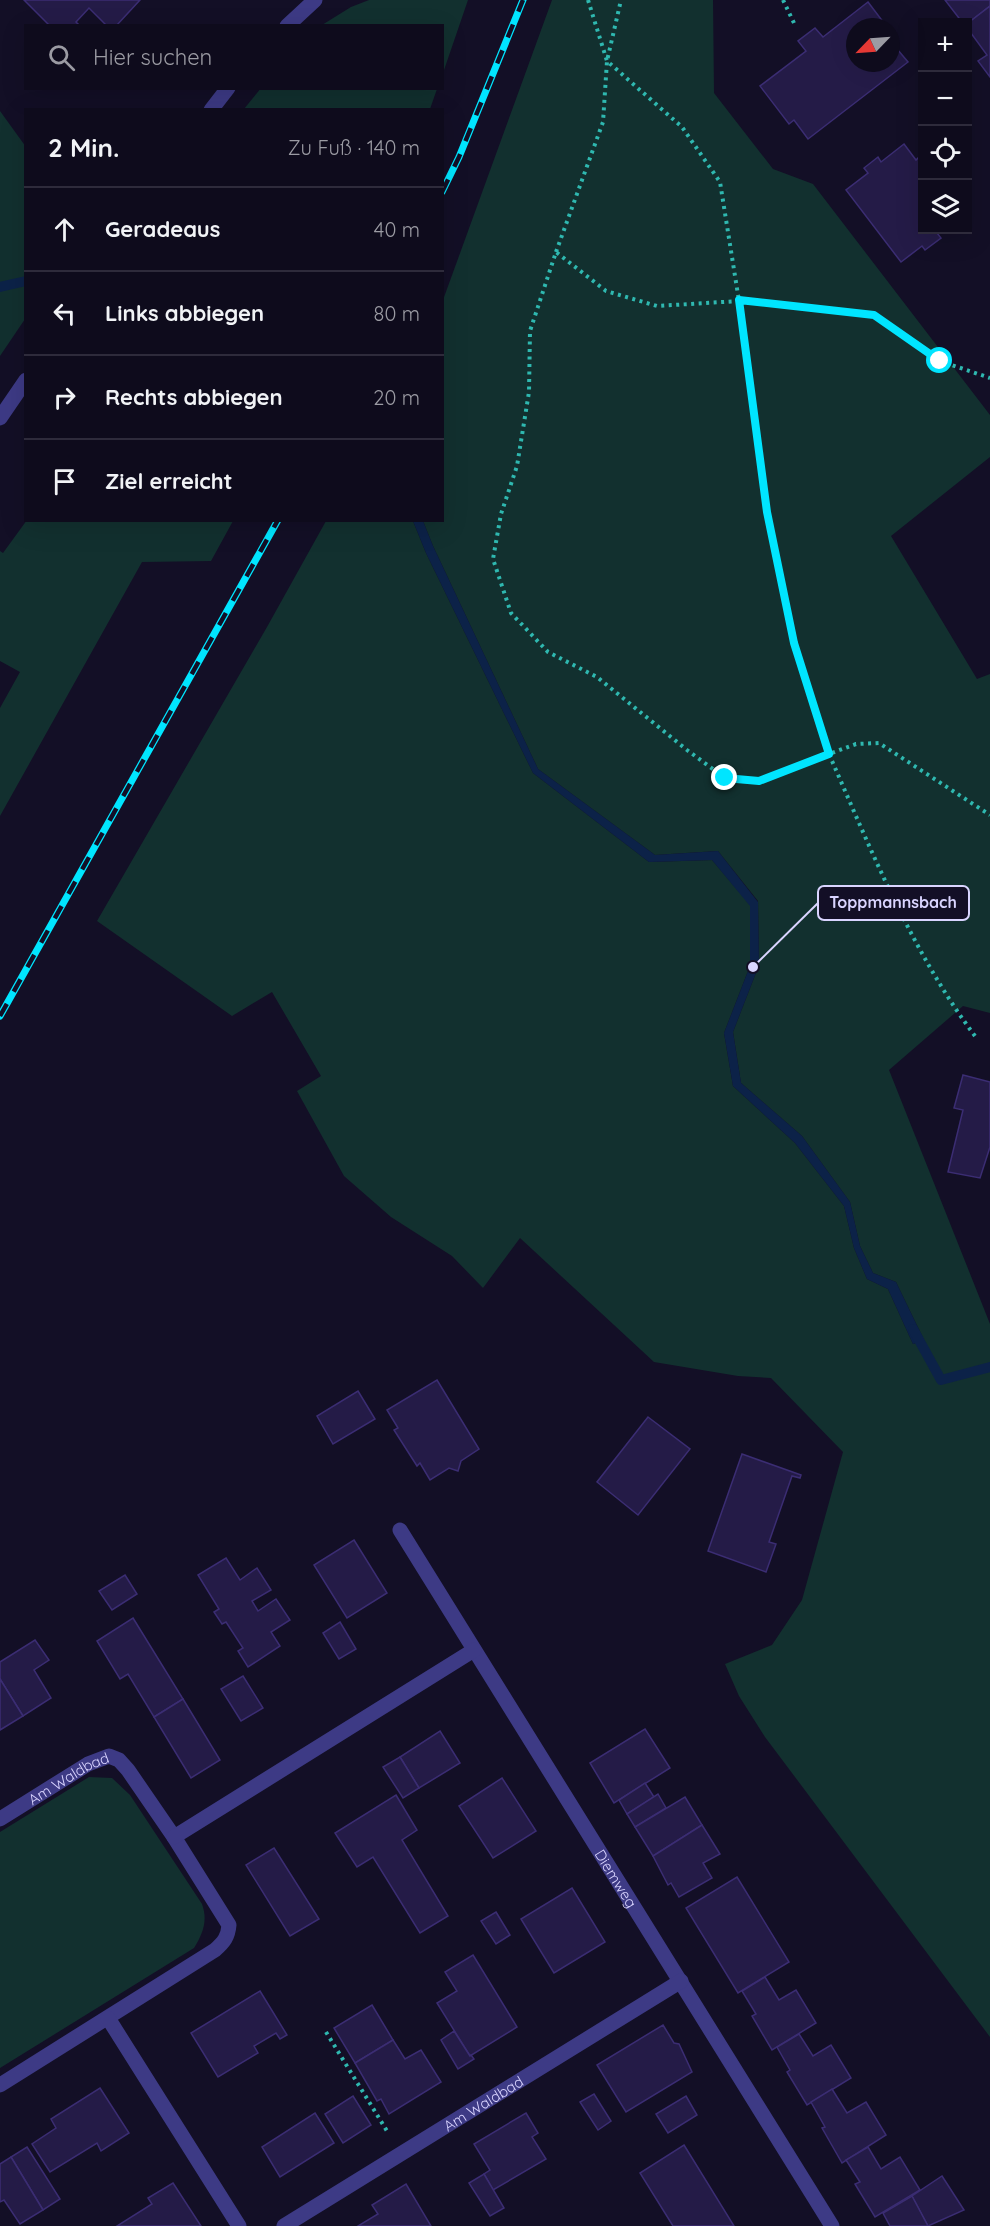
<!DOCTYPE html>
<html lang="de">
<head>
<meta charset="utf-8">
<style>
	:root { --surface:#0e0b1c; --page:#171425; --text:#f1f3f6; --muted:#9b9ba3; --line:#2e2b3b }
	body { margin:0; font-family:Quicksand,sans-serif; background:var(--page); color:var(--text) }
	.controls { position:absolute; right:18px; top:18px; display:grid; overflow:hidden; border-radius:0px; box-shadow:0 6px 24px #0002 }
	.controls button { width:54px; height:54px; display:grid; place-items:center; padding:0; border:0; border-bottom:2px solid var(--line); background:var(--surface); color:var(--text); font:30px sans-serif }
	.compass { position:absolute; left:846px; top:18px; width:54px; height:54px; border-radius:50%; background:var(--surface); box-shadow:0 6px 24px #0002; rotate:245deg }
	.stop { position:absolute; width:18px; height:18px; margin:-14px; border:4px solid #00e5ff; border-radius:50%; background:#fff }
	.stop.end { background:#00e5ff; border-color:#fff; box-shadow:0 2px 6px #0008 }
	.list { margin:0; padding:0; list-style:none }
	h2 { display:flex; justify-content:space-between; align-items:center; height:78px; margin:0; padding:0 24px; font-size:26px }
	h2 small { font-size:20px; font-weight:400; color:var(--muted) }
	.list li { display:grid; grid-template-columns:39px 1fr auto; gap:18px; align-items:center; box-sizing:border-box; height:84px; padding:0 24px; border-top:2px solid var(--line) }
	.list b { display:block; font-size:22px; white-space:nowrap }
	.list em { font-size:20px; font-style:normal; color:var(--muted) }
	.icon { flex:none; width:33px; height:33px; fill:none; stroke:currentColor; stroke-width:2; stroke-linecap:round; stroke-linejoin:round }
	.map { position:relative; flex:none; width:990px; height:2226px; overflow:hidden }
	.search { position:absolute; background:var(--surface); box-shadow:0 6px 24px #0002; left:24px; top:24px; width:420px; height:66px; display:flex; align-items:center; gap:15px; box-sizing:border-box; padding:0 21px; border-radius:0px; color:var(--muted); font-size:22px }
	.panel { position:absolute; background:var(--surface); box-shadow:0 6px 24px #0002; left:24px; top:108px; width:420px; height:414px; border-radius:0px }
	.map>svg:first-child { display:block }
	.green { fill:#12302f }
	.water { fill:#0c2248 }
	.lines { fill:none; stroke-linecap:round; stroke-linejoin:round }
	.stream { stroke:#0c2248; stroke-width:10 }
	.building { fill:#241b47; stroke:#3b2d73; stroke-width:1.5 }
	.path { stroke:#2fb8b0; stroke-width:4; stroke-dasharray:3 4.5; stroke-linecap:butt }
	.street { stroke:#3d3a85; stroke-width:15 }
	.rail-casing { stroke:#00e5ff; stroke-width:7 }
	.rail { stroke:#130f26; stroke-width:4.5; stroke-dasharray:14; stroke-linecap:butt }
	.route { stroke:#00e5ff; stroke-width:8 }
	.labels { text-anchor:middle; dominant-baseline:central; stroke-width:4.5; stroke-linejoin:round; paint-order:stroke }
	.street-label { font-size:15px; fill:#d9d4ff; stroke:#130f26 }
	.leader { fill:none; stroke:#d9d4ff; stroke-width:2 }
	.callout-dot { fill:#d9d4ff; stroke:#130f26; stroke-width:2 }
	.callout { fill:#130f26; stroke:#d9d4ff; stroke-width:2 }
	.callout-label { font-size:16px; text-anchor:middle; font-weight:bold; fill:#d9d4ff }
</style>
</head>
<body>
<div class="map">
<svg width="990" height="2226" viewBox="0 0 990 2226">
	<rect width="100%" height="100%" fill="#130f26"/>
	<g class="green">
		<path d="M369 0H468L443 73 442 26 322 25 351 7Z"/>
		<path d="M552 0H713L714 93 773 169 813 184 990 415V457L891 536 977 679 990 674V1013L963 1006 889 1070 990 1324V2037L765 1737 739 1696 725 1664 772 1645 802 1600 843 1452 771 1378 738 1376 654 1362 520 1238 483 1288 452 1256 391 1217 344 1176 297 1091 321 1076 272 992 232 1016 97 921 267 627 326 521H413L426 553 533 773 649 862 712 860 751 906 750 966 724 1033 733 1086 795 1143 844 1206 854 1248 867 1279 888 1289 913 1344 924 1340 896 1282 873 1273 860 1246 850 1202 802 1136 741 1083 733 1032 759 965 758 901 718 851 655 855 538 769 433 546 423 521 442 520 443 300Z"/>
		<path d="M261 88H437V89L430 109H244Z"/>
		<path d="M0 111 26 147 25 319 0 356Z"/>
		<path d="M27 520 233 521 211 561 142 562 0 816V708L20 672 0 661V551L3 553Z"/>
		<path d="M89 1777 112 1778 130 1795 202 1904C208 1921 203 1933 194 1948L0 2068V1832Z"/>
	</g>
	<path class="water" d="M413 521H423L433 546 538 769 655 855 718 851 758 902 759 965 733 1032 741 1083 802 1136 850 1202 860 1246 873 1273 896 1282 924 1340 913 1344 888 1289 867 1279 854 1248 844 1206 795 1143 733 1086 724 1033 750 966V906L712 860 649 862 533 773 426 553Z"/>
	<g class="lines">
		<g class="stream">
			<path d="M0 287 26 281"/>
			<path d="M913 1329 941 1380 990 1367"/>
		</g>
	</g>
	<g class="building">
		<path d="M24 0H140L116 26H107L89 8 76 22 80 26H50Z"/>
		<path d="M945 0H990V6L968 23 962 22Z"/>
		<path d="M868 2 887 27H855V63H891V32L897 40 892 43 908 62 808 139 794 120 789 124 760 86 806 51 798 41 815 28 823 37Z"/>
		<path d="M990 6V77L978 61 987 55 968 29V23Z"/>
		<path d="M904 144 916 160 922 154V230H942L937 233 941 238 925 250 922 246 901 262 846 190 868 173 864 168 878 157 881 162Z"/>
		<path d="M963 1075 990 1082V1147L980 1178 948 1172 963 1110 954 1108Z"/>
		<path d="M437 1380 479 1449 461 1461 458 1471 449 1468 430 1480 420 1463 417 1466 394 1430 398 1428 387 1410Z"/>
		<path d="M358 1391 375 1419 333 1444 317 1416Z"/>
		<path d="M648 1417 690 1449 638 1515 597 1482Z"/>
		<path d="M742 1454 801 1475 800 1478 792 1476 769 1542 776 1544 766 1572 708 1551Z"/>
		<path d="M354 1540 387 1593 347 1618 314 1565Z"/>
		<path d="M226 1558 240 1580 257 1568 271 1590 252 1601 258 1611 276 1599 290 1620 271 1632 280 1646 248 1667 238 1651 243 1648 226 1622 222 1624 214 1612 219 1609 198 1575Z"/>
		<path d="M125 1575 137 1594 112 1610 99 1591Z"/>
		<path d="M133 1618 183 1699 154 1717 128 1674 120 1679 97 1641Z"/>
		<path d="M340 1622 356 1649 339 1659 323 1633Z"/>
		<path d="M35 1640 49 1660 34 1670 51 1698 23 1716 0 1679V1662Z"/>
		<path d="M243 1676 263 1708 241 1721 221 1689Z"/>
		<path d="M0 1679 23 1716 0 1730Z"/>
		<path d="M183 1699 220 1760 191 1778 154 1717Z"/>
		<path d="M645 1729 670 1768 614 1803 590 1763Z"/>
		<path d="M440 1731 460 1763 419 1788 400 1757Z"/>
		<path d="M400 1757 419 1788 403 1798 383 1767Z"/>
		<path d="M502 1778 536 1831 493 1858 459 1806Z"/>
		<path d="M645 1783 654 1797 627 1814 619 1800Z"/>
		<path d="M658 1794 666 1808 635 1827 627 1814Z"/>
		<path d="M396 1795 417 1830 402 1840 448 1916 420 1933 373 1857 357 1867 335 1833Z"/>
		<path d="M685 1797 702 1825 653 1856 635 1827Z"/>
		<path d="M702 1825 720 1854 703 1863 712 1878 679 1897 671 1883 668 1885 653 1856Z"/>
		<path d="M274 1848 319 1919 290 1936 246 1865Z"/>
		<path d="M737 1877 789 1962 738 1993 686 1908Z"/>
		<path d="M572 1888 605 1942 554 1973 521 1919Z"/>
		<path d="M496 1912 510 1935 496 1944 481 1921Z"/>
		<path d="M473 1955 517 2027 470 2056 437 2003 457 1991 445 1972Z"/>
		<path d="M765 1977 779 2000 796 1990 816 2023 772 2050 752 2016 756 2014 742 1991Z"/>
		<path d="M260 1991 287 2035 280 2039 276 2033 254 2046 258 2053 218 2077 191 2033Z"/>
		<path d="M372 2005 393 2040 355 2063 334 2028Z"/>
		<path d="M663 2025 674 2043 679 2044 692 2072 626 2112 597 2065Z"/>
		<path d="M454 2031 470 2056 471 2055 474 2059 458 2069 441 2040Z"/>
		<path d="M799 2034 813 2056 831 2045 851 2078 807 2105 787 2072 790 2070 777 2047Z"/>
		<path d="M393 2040 405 2059 421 2050 441 2082 389 2114 381 2099 377 2101 355 2063Z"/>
		<path d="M100 2088 129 2133 101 2151 97 2143 50 2172 32 2144 56 2128 51 2119Z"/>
		<path d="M832 2089 847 2113 866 2102 886 2135 842 2163 822 2128 825 2127 811 2102Z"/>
		<path d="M594 2094 611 2121 598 2130 580 2102Z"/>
		<path d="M353 2096 371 2125 343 2143 325 2114Z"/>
		<path d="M686 2096 697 2115 668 2133 656 2114Z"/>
		<path d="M315 2113 334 2143 280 2177 262 2147Z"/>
		<path d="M526 2113 538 2133 532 2137 546 2159 493 2190 484 2174 490 2170 474 2144Z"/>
		<path d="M684 2145 734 2226H673L640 2173Z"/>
		<path d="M27 2147 60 2199 43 2210 11 2157Z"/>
		<path d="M868 2147 881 2169 900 2157 920 2190 875 2217 855 2184 860 2182 846 2160Z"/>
		<path d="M11 2157 43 2210 20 2224 4 2200 0 2202V2164Z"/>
		<path d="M484 2174 504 2208 490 2216 469 2183Z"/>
		<path d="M942 2176 964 2210 928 2226 912 2196Z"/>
		<path d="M173 2183 201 2226H117L152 2204 148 2198Z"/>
		<path d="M406 2184 431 2226H358L378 2214 372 2205Z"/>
		<path d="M912 2196 928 2226H890L883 2213Z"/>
	</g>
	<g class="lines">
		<g class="path">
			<path d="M588 0 607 61 682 127 720 182 739 301 767 512 794 643 829 754 856 744 879 743 990 815"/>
			<path d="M783 0 794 23"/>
			<path d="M556 252 603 122 607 61 621 0"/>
			<path d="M975 1036C912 952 871 850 829 754L759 781 725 778 687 750 597 677 548 652 511 613 493 559 501 514 517 466 529 392 530 331 556 252 606 291 657 306 739 301 874 315 940 361 990 378"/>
			<path d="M326 2032 387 2131"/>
		</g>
		<g class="street">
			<path d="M287 26 315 0"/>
			<path d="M211 110 228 88"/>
			<path d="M0 418 26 380"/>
			<path id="s1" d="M400 1530 832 2226"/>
			<path id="s2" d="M0 1819 88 1764 109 1756 119 1760 128 1770 174 1837 229 1925C228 1937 224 1942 215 1950L0 2085"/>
			<path d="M174 1837 474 1650"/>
			<path d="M108 2018 239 2226"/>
			<path id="s3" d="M284 2226 681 1981"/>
		</g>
		<g class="rail-casing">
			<g id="rail">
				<path d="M442 192 459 157 523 0"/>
				<path d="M0 1016 278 520"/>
			</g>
		</g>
		<use href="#rail" class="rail"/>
	</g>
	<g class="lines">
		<path class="route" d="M725 778 759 781 829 754 794 643 767 512 739 300 874 315 940 361"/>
	</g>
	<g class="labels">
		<g class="street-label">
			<text stroke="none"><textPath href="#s2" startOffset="80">Am Waldbad</textPath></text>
			<text stroke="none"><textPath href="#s1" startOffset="410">Diemweg</textPath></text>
			<text stroke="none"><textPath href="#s3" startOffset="234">Am Waldbad</textPath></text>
		</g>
	</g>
	<path class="leader" d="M753 967L818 903"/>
	<circle class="callout-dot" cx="753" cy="967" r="6"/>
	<rect class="callout" x="818" y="886" width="151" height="34" rx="6"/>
	<g class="callout-label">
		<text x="893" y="908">Toppmannsbach</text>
	</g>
</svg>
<div class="controls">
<button>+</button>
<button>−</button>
<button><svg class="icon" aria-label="locate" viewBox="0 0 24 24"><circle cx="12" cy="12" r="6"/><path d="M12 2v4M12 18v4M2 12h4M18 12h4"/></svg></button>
<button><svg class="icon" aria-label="layers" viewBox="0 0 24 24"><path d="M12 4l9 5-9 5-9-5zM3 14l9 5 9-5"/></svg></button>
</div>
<svg class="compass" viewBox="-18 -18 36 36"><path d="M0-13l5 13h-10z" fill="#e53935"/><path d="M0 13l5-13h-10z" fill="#9b9ba3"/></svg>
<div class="stop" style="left:940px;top:361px"></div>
<div class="stop end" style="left:725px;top:778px"></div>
<div class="search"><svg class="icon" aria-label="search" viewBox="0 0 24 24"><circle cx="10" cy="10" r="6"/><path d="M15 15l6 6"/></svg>Hier suchen</div>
<section class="panel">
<h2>2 Min.<small>Zu Fuß · 140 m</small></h2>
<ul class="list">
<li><svg class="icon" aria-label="ahead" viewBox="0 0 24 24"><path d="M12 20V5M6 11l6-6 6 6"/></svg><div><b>Geradeaus</b></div><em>40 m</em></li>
<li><svg class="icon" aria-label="left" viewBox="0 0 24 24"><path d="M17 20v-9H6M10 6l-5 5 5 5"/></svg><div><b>Links abbiegen</b></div><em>80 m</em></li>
<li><svg class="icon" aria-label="right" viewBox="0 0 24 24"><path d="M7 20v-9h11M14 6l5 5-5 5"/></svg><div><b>Rechts abbiegen</b></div><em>20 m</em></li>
<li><svg class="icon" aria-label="arrive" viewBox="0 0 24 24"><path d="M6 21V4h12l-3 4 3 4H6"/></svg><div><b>Ziel erreicht</b></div></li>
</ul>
</section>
</div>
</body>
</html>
